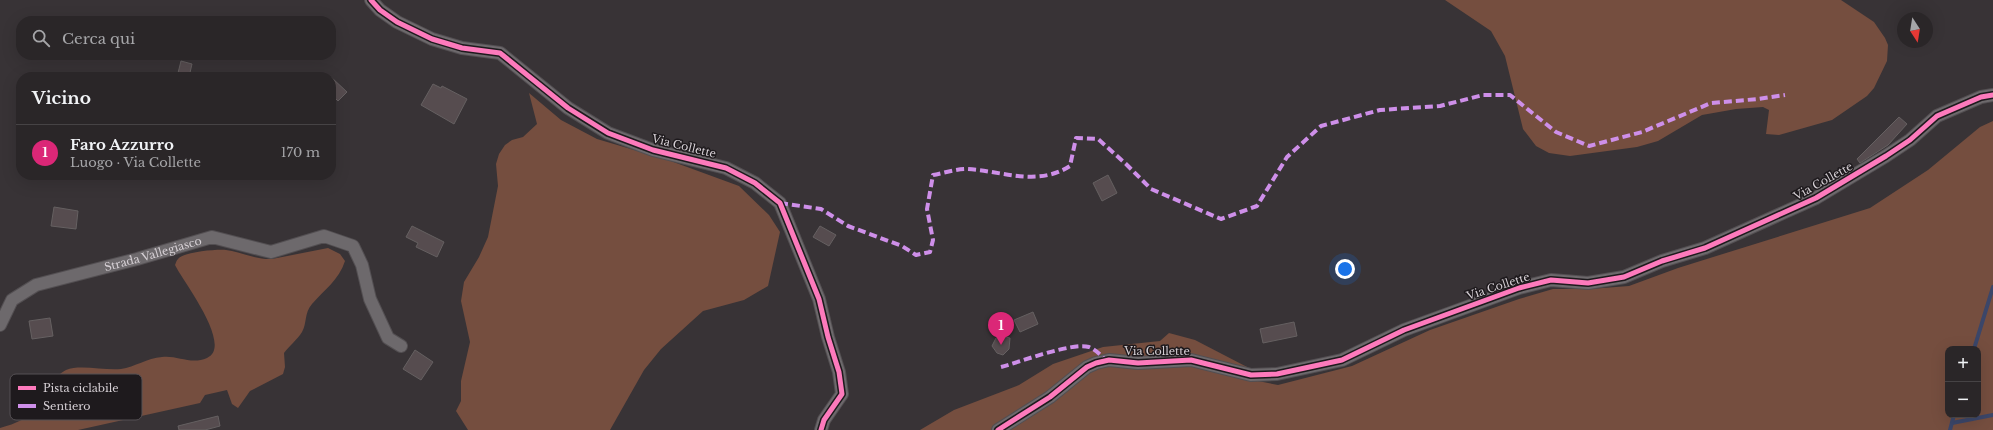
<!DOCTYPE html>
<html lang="it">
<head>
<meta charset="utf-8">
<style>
	:root { --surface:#2a2628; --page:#363234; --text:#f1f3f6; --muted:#a5a5a8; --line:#464345; --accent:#db2777 }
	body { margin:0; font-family:"Libre Baskerville",serif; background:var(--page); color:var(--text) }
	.controls { position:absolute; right:12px; bottom:12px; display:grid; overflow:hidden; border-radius:8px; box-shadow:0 4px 16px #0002 }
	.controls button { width:36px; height:36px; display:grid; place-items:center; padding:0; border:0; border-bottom:1px solid var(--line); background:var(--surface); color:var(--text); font:20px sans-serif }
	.compass { position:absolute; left:1897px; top:12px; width:36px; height:36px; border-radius:50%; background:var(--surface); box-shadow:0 4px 16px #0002; rotate:168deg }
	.you { position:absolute; left:1345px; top:269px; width:14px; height:14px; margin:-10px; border:3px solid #fff; border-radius:50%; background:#1a73e8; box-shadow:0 0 0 6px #1a73e833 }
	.badge { display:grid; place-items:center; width:26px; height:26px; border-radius:50%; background:var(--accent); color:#fff; font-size:13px; font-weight:700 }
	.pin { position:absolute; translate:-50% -33px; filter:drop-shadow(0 1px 2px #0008) }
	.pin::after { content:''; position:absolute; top:21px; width:14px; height:12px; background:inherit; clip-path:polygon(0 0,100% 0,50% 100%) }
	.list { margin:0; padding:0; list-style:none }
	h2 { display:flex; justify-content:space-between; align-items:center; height:52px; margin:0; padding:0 16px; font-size:17px }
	h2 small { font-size:13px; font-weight:400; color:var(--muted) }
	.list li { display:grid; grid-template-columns:26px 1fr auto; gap:12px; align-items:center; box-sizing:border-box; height:56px; padding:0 16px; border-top:1px solid var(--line) }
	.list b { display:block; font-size:15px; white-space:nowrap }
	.list p { margin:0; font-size:13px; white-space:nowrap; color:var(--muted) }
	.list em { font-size:13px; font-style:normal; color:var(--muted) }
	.icon { flex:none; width:22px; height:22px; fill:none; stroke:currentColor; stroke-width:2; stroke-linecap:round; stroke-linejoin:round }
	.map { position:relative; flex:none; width:1993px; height:430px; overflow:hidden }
	.search { position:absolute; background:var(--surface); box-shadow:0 4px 16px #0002; left:16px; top:16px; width:320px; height:44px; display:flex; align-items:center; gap:10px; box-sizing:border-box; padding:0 14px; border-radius:16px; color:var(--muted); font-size:15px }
	.panel { position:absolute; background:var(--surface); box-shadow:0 4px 16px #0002; left:16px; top:72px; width:320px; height:108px; border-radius:16px }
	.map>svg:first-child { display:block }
	.forest { fill:#754e3f; fill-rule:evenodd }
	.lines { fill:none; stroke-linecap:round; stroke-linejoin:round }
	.stream { stroke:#3b4669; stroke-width:4 }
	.building { fill:#564c4f; stroke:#656061 }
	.minor-casing { stroke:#534f52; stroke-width:14 }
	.minor { stroke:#6d696c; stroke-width:12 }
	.quiet { stroke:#ce8fe9; stroke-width:4; stroke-dasharray:8 4; stroke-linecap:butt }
	.cycleway-casing { stroke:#1e1a1d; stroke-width:8 }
	.cycleway { stroke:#fd7abc; stroke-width:5 }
	.labels { text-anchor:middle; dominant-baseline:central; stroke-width:3; stroke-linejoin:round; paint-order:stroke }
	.street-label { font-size:11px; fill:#d5cfd4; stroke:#1e1a1d }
	.key { fill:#1e1a1d; stroke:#555054; stroke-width:1 }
	.key-label { font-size:11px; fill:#d5cfd4 }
</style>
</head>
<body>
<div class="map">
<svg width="1993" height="430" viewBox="0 0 1993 430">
	<rect width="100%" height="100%" fill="#383336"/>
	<g class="forest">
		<path d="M1445 0H1841L1874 22 1885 38 1888 45 1887 61 1874 88 1867 96 1832 120 1779 135 1766 134 1769 110 1763 107 1736 109 1702 115 1658 141 1637 147 1570 156 1549 153 1536 146 1523 129 1505 56 1491 31Z"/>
		<path d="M529 93 561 120 597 139 668 160 739 186 769 215 780 232 768 286 744 300 703 311 661 349 644 370 610 430H468L456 411 461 401V381L470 342 461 301 464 282 479 257 488 237 498 186 496 164 499 154 505 145 512 140 523 137 537 124Z"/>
		<path d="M1993 121V430H920L954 410 1019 385 1053 364 1103 347 1160 341 1169 333 1195 340 1249 368 1258 381 1278 385 1352 366 1430 330 1519 299 1553 289H1590L1629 286 1678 268 1870 208 1928 170 1980 127ZM1948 349H1978V415H1948Z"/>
		<path d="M328 248 340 254 345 261C339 280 324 290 312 304 304 313 307 324 302 332 297 340 289 346 284 353L285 367 283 374 250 391 238 408 232 404 227 390 205 395 200 403 78 430H0V428C15 424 32 417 41 404 49 392 52 377 66 370 80 364 106 371 121 369 135 367 147 358 162 357 177 355 191 365 207 358 234 346 182 280 175 265 176 263 176 261 178 259 183 252 217 249 226 250 241 252 256 260 272 259Z"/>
	</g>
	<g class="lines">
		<g class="stream">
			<path d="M1974 349 1993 287"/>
			<path d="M1952 423 1993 415"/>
			<path d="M1950 430 1954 415"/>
		</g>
	</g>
	<g class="building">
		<path d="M181 61 192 64 189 77H177Z"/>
		<path d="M331 77 347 92 338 101 331 94Z"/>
		<path d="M433 84 441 88 442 86 467 99 454 124 421 105Z"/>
		<path d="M1899 117 1907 124 1888 145 1860 163 1857 159Z"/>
		<path d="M1108 175 1117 193 1102 201 1093 183Z"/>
		<path d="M54 207 78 211 76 229 51 226Z"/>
		<path d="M412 226 444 242 437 257 416 247 418 243 406 237Z"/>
		<path d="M820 226 836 235 829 246 813 237Z"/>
		<path d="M1033 312 1038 324 1020 332 1014 320Z"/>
		<path d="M50 318 53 336 32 339 29 321Z"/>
		<path d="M1294 322 1297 336 1263 343 1260 329Z"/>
		<path d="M1001 336 1010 338 1009 349 1003 355 997 353 992 346 996 338Z"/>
		<path d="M415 350 433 362 421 380 403 369Z"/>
		<path d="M218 416 220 426 205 430H179L178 426Z"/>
	</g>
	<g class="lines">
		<g class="minor-casing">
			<g id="minor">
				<path d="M371 0 380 10 397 22 432 39 462 48 500 53 568 108 608 133 653 150 726 168 755 183 780 203 819 299 828 337 839 372 842 394 824 420 821 430"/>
				<path id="s1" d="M0 325 12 300 36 285 137 259 212 237 271 252 324 236 353 246 362 265 370 299 388 338 401 346"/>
				<path d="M998 430 1050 397 1087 367 1096 363 1109 360 1138 363 1191 360 1251 375 1277 374 1342 360 1404 330 1519 288 1551 280 1588 283 1624 277 1662 261 1705 248 1816 198 1886 156 1910 140 1937 116 1981 97 1993 95"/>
			</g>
		</g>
		<use href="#minor" class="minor"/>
		<g class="quiet">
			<path d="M780 203 821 209 848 226 902 246 916 255 930 252 933 240 927 209 933 175C944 173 956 169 967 169 1003 171 1037 187 1070 166L1076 138 1098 139 1126 164 1151 189 1221 219 1257 206 1287 157 1321 126 1380 110 1440 106 1483 95H1510L1556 132 1589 146 1642 132 1711 103 1758 99 1785 95"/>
			<path d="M1001 367C1020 362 1072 342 1089 347 1096 350 1101 355 1106 361"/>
		</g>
		<g class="cycleway-casing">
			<g id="cycleway">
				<path d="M371 0 380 10 397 22 432 39 462 48 500 53 568 108 608 133 653 150 726 168 755 183 780 203 819 299 828 337 839 372 842 394 824 420 821 430"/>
				<path d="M998 430 1050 397 1087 367 1096 363 1109 360 1138 363 1191 360 1251 375 1277 374 1342 360 1404 330 1519 288 1551 280 1588 283 1624 277 1662 261 1705 248 1816 198 1886 156 1910 140 1937 116 1981 97 1993 95"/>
			</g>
		</g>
		<use href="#cycleway" class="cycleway"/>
	</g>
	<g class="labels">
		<g class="street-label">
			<text transform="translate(684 146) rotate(14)">Via Collette</text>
			<text transform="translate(1823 181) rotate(-29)">Via Collette</text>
			<text stroke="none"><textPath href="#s1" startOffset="177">Strada Vallegiasco</textPath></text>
			<text transform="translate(1498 286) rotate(-18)">Via Collette</text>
			<text x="1157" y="351">Via Collette</text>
		</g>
	</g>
	<rect x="10" y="374" width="132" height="46" rx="6" class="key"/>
	<rect x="18" y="386" width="18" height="4" fill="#fd7abc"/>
	<rect x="18" y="404" width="18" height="4" fill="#ce8fe9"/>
	<g class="key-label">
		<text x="43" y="392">Pista ciclabile</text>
		<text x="43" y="410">Sentiero</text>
	</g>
</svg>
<div class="controls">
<button>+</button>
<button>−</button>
</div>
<svg class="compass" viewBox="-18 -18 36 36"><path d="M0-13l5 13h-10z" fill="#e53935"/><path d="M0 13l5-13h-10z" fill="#a5a5a8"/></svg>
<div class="you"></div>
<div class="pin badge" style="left:1001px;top:345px">1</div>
<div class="search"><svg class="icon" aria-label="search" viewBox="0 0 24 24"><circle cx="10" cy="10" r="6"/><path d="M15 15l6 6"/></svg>Cerca qui</div>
<section class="panel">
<h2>Vicino<small></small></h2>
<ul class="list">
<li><span class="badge">1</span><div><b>Faro Azzurro</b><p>Luogo · Via Collette</p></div><em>170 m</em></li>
</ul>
</section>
</div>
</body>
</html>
